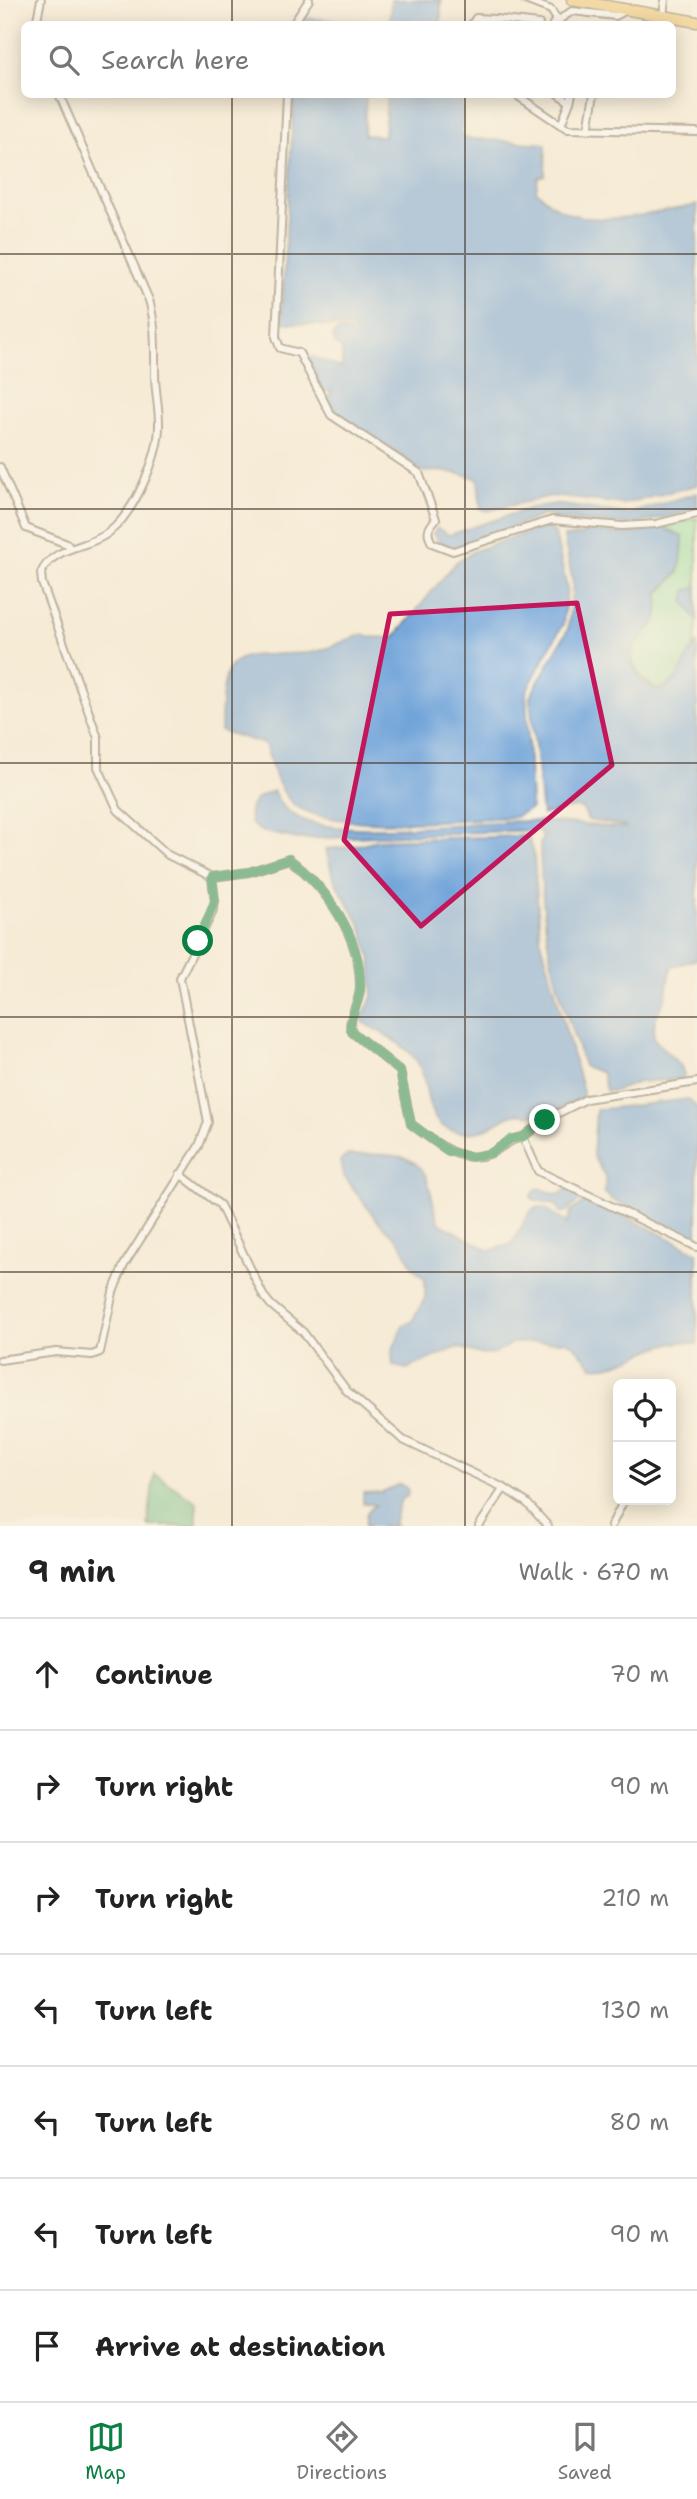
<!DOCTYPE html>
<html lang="en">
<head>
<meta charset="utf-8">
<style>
	:root { --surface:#fff; --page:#f6f6f6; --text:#222; --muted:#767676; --line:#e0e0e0; --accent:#0b8043 }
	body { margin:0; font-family:"Shantell Sans",sans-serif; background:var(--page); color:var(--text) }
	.controls { position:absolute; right:21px; bottom:21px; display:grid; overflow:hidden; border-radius:10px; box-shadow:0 4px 18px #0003 }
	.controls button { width:63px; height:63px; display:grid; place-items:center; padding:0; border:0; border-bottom:2px solid var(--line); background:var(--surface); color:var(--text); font:35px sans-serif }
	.stop { position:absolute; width:21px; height:21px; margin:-16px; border:5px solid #0b8043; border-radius:50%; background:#fff }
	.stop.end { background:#0b8043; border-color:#fff; box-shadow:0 2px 7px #0008 }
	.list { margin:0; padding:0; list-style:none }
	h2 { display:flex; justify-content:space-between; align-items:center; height:91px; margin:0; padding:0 28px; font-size:30px }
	h2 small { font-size:23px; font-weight:400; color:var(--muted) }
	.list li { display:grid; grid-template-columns:46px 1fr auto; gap:21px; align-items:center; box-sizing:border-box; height:112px; padding:0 28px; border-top:2px solid var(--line) }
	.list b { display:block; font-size:26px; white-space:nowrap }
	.list em { font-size:23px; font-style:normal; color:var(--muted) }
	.icon { flex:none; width:38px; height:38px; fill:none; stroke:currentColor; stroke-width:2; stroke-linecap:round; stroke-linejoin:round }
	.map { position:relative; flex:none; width:697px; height:1526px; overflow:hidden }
	.search { position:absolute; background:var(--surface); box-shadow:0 4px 18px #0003; left:21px; right:21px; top:21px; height:77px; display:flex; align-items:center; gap:18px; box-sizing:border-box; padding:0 24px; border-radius:10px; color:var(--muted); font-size:26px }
	.sheet { height:875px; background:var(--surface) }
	nav { display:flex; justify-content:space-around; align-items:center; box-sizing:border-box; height:98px; border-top:2px solid var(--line); background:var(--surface); font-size:19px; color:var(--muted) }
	nav a { display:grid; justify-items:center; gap:4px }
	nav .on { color:var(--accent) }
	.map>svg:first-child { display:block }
	.green { fill:#8edf9f; stroke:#64845e; stroke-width:2 }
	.forest { fill:#72be86; stroke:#567452; stroke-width:2 }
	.water { fill:#6ca1d9; stroke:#54667c; stroke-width:2 }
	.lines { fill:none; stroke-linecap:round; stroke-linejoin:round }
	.street-casing { stroke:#7c6e5e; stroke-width:10 }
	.primary-casing { stroke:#7c6e5e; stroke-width:13 }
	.street { stroke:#fff; stroke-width:6 }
	.primary { stroke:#f0c469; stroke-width:10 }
	.route { stroke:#0b8043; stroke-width:9 }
	.marked { fill:none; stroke:#c2185b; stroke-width:5; stroke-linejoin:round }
	.grid { fill:none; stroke:#3b2a1e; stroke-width:2; stroke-opacity:0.55 }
</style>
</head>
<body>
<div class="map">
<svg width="697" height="1526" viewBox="0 0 697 1526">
	<rect width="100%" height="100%" fill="#fbf7ec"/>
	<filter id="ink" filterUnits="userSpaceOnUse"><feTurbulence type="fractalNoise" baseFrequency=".0143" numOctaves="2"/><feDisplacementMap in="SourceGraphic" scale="14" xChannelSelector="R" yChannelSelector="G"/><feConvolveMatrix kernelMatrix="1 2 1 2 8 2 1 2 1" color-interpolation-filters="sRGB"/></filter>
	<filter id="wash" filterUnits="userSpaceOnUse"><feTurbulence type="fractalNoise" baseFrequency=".00686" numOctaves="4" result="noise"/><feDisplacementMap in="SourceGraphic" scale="28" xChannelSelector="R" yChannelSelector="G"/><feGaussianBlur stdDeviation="1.57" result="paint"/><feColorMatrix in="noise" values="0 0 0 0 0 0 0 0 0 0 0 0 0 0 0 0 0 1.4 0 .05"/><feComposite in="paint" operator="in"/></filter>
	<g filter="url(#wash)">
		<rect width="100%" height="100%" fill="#f6ebd6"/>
		<path class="green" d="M697 518V588L687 590 692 613 697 619C697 646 687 682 657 690 639 676 620 659 640 636 644 630 652 626 656 620 660 613 659 601 659 593L679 573 683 537 662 527Z"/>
		<path class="forest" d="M154 1474 197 1502V1526H148Z"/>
		<g class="water">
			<path d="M391 0H441V24H390Z"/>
			<path d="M300 18 370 22V24H299Z"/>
			<path d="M294 95H366L364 135 384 136 387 95H462V138L546 144 545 175 538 177 536 191C543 197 550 204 558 208 593 230 658 212 697 205V485L624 504 551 496 487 511 481 509 478 479C463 473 441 470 424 472L335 413 328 399 332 390 324 392 309 359 313 357 342 368V350L335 343 333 335 338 330 354 332V328L281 322Z"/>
			<path d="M697 493V510L631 525 563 520 544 515 453 550 440 543 433 534 437 528 449 535 531 508 555 504 628 514Z"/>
			<path d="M542 527 550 528 555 534 567 588 563 624 526 692 531 808 515 817C464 818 337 834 296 806 279 795 271 763 265 744L221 731C222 645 232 657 308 653 327 652 346 638 365 634L368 637 394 638 456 562 474 551Z"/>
			<path d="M662 527 683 537C681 572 684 567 659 592L657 620 634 645 631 660 641 680 657 690C685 683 680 661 697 644V959L672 967C666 977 669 991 664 1001 656 1017 653 1019 654 1039L681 1066 684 1075 682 1079 639 1082 615 1091H606L602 1073 584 1066C570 1023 553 979 547 935 542 904 541 874 540 843L543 838 538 830 297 839 261 831 251 824C246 805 256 795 274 791 278 804 290 814 303 820 340 838 476 821 524 821 558 820 592 827 626 828L625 826 588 820 583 809 575 807 542 815 530 697 568 629 573 584 564 537 582 535 585 531 628 534Z"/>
			<path d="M697 588V619L684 601 686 590Z"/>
			<path d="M528 836 534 856 540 937 583 1092 581 1099C566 1105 547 1116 530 1115 524 1115 521 1112 515 1114 501 1117 491 1130 476 1132 413 1138 437 1082 413 1056 400 1042 380 1032 364 1023L362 1017 373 996 371 959 361 926 333 877 326 849 349 847 378 840Z"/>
			<path d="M689 1099 697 1108V1240L612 1200 604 1192 606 1178 593 1156 596 1110Z"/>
			<path d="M348 1155C379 1155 419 1147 429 1185 433 1198 434 1211 439 1223L490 1251 511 1244C526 1228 527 1191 555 1215 560 1219 563 1217 567 1224L571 1211 587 1201H595L697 1252V1344C659 1333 628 1371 592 1366L574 1345 565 1341 512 1343 496 1353 482 1355 458 1347 407 1369 393 1366 392 1352 403 1325 412 1322 425 1298V1279L413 1268 401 1243 377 1220 344 1176 340 1161Z"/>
			<path d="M538 1188 559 1195 567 1188 582 1198 565 1212H560L556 1204 532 1199 531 1196Z"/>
			<path d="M400 1484 408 1489 407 1496 401 1499 393 1523 396 1526H365L367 1512 376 1505 363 1503V1493L382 1492Z"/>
		</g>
	</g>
	<g filter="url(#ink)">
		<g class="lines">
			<g class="street-casing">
				<g id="street">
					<path d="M525 0 551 10 559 23"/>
					<path d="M663 16 665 0"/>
					<path d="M36 24 41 0"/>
					<path d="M293 24 309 0"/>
					<path d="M472 24 476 18 496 19"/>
					<path d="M495 24 496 19 539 24"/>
					<path d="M553 24 572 11 616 16 625 11"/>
					<path d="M287 94 276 337 280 348 299 353 331 415 419 473 436 519C428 528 426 532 432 543L453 551 552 520 622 526 656 524 697 514"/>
					<path d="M515 94 561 125 570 102"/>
					<path d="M558 94 570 102 572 94"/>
					<path d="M561 125 568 129 697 132"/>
					<path d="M588 130 594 94"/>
					<path d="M0 467 26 528 67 544 70 548"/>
					<path d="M212 877 249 872 289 859C327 888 360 936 360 986 361 1002 346 1017 352 1032L400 1071 411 1124C434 1141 459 1165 489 1154 502 1149 508 1139 523 1137L538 1171 697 1247"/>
					<path d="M523 1137 545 1120 586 1099 697 1082"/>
					<path d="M180 1174 220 1205 263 1295 271 1305 303 1332 347 1391 403 1440 504 1488 527 1503 548 1526"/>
					<path d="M0 1360 56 1352 92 1355 100 1352 113 1292 124 1265 199 1146 208 1122 180 978 212 913 215 901 212 877 168 855 118 810 98 767V738L42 583 41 573C54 545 87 549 108 533 134 514 160 455 159 423 159 407 155 391 155 374 155 348 156 325 149 300L59 94"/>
					<path d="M479 1526 504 1488"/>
					<path d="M611 1526 624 1500"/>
				</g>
			</g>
			<g class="primary-casing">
				<path id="primary" d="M572 0 697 22"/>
			</g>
			<use href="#street" class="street"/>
			<use href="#primary" class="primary"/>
		</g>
	</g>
	<g class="lines" filter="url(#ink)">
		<path class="route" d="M198 941 215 901 212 877 249 872 289 859C327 888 363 939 360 990 359 1003 351 1014 350 1027L352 1032 400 1071 411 1124 448 1151 471 1157 491 1153 511 1139 523 1137 545 1120"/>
	</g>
	<path d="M0 0H697V1526H0ZM577 603 612 765 421 926 344 840 390 614Z" fill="#f6ebd6" fill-opacity=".55" fill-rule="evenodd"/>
	<path class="marked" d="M577 603 612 765 421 926 344 840 390 614Z"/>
	<path class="grid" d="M232 0V24M465 0V24M232 94V1526M465 94V1526M0 254H697M0 509H697M0 763H697M0 1017H697M0 1272H697"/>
</svg>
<div class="controls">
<button><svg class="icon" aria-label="locate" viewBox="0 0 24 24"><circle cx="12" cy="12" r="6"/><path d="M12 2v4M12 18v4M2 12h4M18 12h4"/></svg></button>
<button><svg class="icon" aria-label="layers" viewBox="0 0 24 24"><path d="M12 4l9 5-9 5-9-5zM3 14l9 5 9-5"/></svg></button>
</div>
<div class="stop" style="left:198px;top:941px"></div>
<div class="stop end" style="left:545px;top:1120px"></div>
<div class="search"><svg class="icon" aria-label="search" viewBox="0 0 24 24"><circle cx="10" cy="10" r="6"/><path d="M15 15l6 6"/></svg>Search here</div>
</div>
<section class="sheet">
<h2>9 min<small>Walk · 670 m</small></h2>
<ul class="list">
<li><svg class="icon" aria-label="ahead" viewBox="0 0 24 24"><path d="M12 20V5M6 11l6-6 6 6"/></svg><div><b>Continue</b></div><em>70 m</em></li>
<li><svg class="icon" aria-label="right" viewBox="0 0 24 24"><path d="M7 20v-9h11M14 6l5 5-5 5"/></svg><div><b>Turn right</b></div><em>90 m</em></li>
<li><svg class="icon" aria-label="right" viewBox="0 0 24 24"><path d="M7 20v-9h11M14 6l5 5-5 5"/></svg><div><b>Turn right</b></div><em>210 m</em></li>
<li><svg class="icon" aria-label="left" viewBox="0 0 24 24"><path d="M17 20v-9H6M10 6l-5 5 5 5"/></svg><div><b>Turn left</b></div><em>130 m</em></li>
<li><svg class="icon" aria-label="left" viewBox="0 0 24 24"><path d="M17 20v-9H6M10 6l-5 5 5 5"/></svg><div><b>Turn left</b></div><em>80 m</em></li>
<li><svg class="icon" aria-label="left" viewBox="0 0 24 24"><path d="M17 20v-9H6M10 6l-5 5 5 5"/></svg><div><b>Turn left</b></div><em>90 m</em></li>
<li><svg class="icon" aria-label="arrive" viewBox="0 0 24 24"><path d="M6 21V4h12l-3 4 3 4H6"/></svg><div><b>Arrive at destination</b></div></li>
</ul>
</section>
<nav>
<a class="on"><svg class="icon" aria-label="map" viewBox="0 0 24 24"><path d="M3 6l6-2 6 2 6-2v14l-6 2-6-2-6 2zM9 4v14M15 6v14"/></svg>Map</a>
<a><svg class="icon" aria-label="directions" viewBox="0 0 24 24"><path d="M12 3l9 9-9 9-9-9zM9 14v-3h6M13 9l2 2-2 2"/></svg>Directions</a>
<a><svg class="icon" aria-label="saved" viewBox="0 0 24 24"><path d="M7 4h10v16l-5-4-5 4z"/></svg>Saved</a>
</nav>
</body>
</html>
